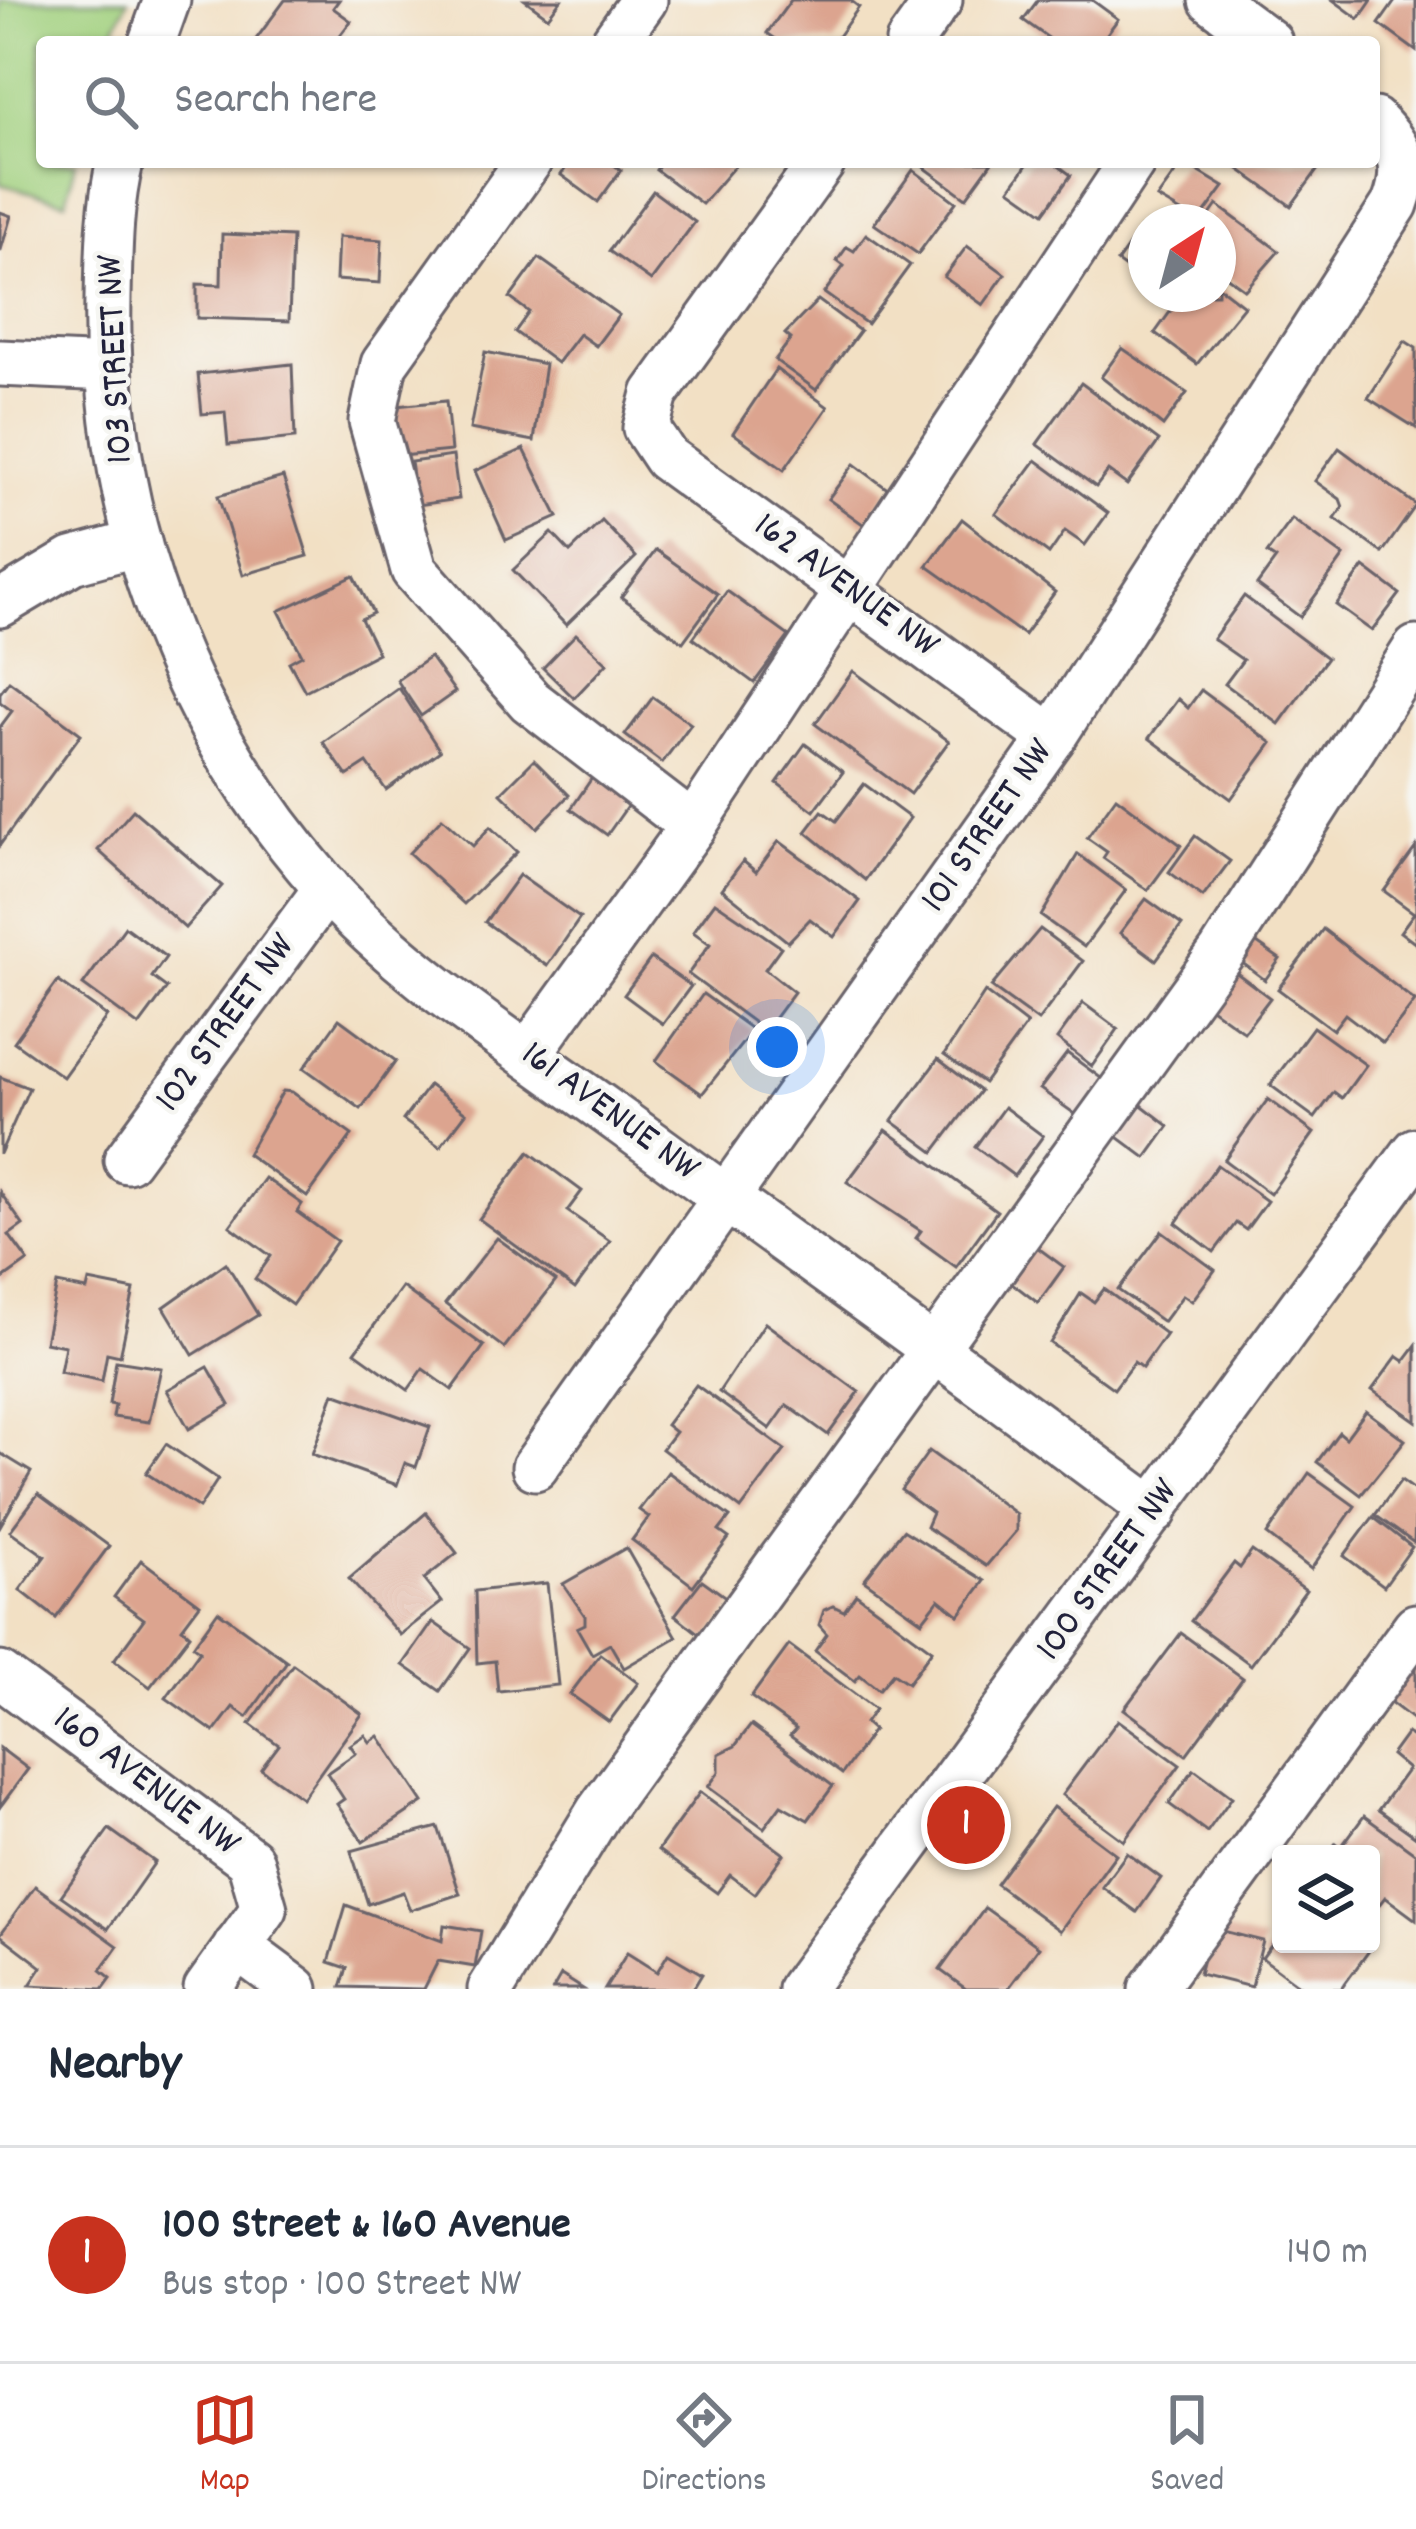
<!DOCTYPE html>
<html lang="en">
<head>
<meta charset="utf-8">
<style>
	:root { --surface:#fff; --page:#f6f6f7; --text:#1f2937; --muted:#747a83; --line:#e0e1e3; --accent:#c8321e }
	body { margin:0; font-family:Dekko,sans-serif; background:var(--page); color:var(--text) }
	.controls { position:absolute; right:36px; bottom:36px; display:grid; overflow:hidden; border-radius:12px; box-shadow:0 3px 9px #0004 }
	.controls button { width:108px; height:108px; display:grid; place-items:center; padding:0; border:0; border-bottom:3px solid var(--line); background:var(--surface); color:var(--text); font:60px sans-serif }
	.compass { position:absolute; left:1128px; top:204px; width:108px; height:108px; border-radius:50%; background:var(--surface); box-shadow:0 3px 9px #0004; rotate:36deg }
	.you { position:absolute; left:777px; top:1047px; width:42px; height:42px; margin:-30px; border:9px solid #fff; border-radius:50%; background:#1a73e8; box-shadow:0 0 0 18px #1a73e833 }
	.badge { display:grid; place-items:center; width:78px; height:78px; border-radius:50%; background:var(--accent); color:#fff; font-size:39px; font-weight:700 }
	.pin { position:absolute; translate:-50% -50%; border:6px solid #fff; box-shadow:0 3px 12px #0006 }
	.list { margin:0; padding:0; list-style:none }
	h2 { display:flex; justify-content:space-between; align-items:center; height:156px; margin:0; padding:0 48px; font-size:51px }
	h2 small { font-size:39px; font-weight:400; color:var(--muted) }
	.list li { display:grid; grid-template-columns:78px 1fr auto; gap:36px; align-items:center; box-sizing:border-box; height:216px; padding:0 48px; border-top:3px solid var(--line) }
	.list b { display:block; font-size:45px; white-space:nowrap }
	.list p { margin:0; font-size:39px; white-space:nowrap; color:var(--muted) }
	.list em { font-size:39px; font-style:normal; color:var(--muted) }
	.icon { flex:none; width:66px; height:66px; fill:none; stroke:currentColor; stroke-width:2; stroke-linecap:round; stroke-linejoin:round }
	.map { position:relative; flex:none; width:1416px; height:1989px; overflow:hidden }
	.search { position:absolute; background:var(--surface); box-shadow:0 3px 9px #0004; left:36px; right:36px; top:36px; height:132px; display:flex; align-items:center; gap:30px; box-sizing:border-box; padding:0 42px; border-radius:12px; color:var(--muted); font-size:45px }
	.sheet { height:372px; background:var(--surface) }
	nav { display:flex; justify-content:space-around; align-items:center; box-sizing:border-box; height:168px; border-top:3px solid var(--line); background:var(--surface); font-size:33px; color:var(--muted) }
	nav a { display:grid; justify-items:center; gap:6px }
	nav .on { color:var(--accent) }
	.map>svg:first-child { display:block }
	.green { fill:#a1d07e; stroke:#62795c; stroke-width:3 }
	.building { fill:#dca48f }
	.lines { fill:none; stroke-linecap:round; stroke-linejoin:round }
	.minor-casing { stroke:#6b646b; stroke-width:51 }
	.minor { stroke:#fff; stroke-width:45 }
	.labels { text-anchor:middle; dominant-baseline:central; stroke-width:9; stroke-linejoin:round; paint-order:stroke }
	.street-label { font-size:39px; fill:#22223b; stroke:#f6f6f2 }
</style>
</head>
<body>
<div class="map">
<svg width="1416" height="1989" viewBox="0 0 1416 1989">
	<rect width="100%" height="100%" fill="#f6f6f2"/>
	<filter id="ink" filterUnits="userSpaceOnUse"><feTurbulence type="fractalNoise" baseFrequency=".00833" numOctaves="2"/><feDisplacementMap in="SourceGraphic" scale="24" xChannelSelector="R" yChannelSelector="G"/><feConvolveMatrix kernelMatrix="1 2 1 2 8 2 1 2 1" color-interpolation-filters="sRGB"/></filter>
	<filter id="wash" filterUnits="userSpaceOnUse"><feTurbulence type="fractalNoise" baseFrequency=".004" numOctaves="4" result="noise"/><feDisplacementMap in="SourceGraphic" scale="48" xChannelSelector="R" yChannelSelector="G"/><feGaussianBlur stdDeviation="2.7" result="paint"/><feColorMatrix in="noise" values="0 0 0 0 0 0 0 0 0 0 0 0 0 0 0 0 0 1.4 0 .05"/><feComposite in="paint" operator="in"/></filter>
	<g filter="url(#wash)">
		<rect width="100%" height="100%" fill="#f2e0c4"/>
		<path class="green" d="M0 0H128L108 42H42V162H76L66 202 0 184Z"/>
		<g id="blocks">
			<g class="building">
				<path d="M285 0H339L333 8 351 21 335 42H254Z"/>
				<path d="M525 0H561L548 17Z"/>
				<path d="M791 0H850L859 7 834 42H780L767 33Z"/>
				<path d="M1038 0H1092L1118 19 1101 42H1054L1023 20Z"/>
				<path d="M1333 0H1372L1359 19Z"/>
				<path d="M1396 0H1416V51L1379 24Z"/>
				<path d="M570 162H610L621 170 598 202 561 175Z"/>
				<path d="M662 162H738L702 204 656 170Z"/>
				<path d="M917 162H992L966 198Z"/>
				<path d="M1029 162H1053L1071 175 1044 213 1010 189Z"/>
				<path d="M1183 162 1224 187 1198 222 1157 198Z"/>
				<path d="M1229 162H1319L1322 164 1291 206Z"/>
				<path d="M913 170 956 202 918 254 874 224Z"/>
				<path d="M653 191 695 222 651 281 609 251Z"/>
				<path d="M1217 205 1279 251 1245 290 1218 270V222H1205Z"/>
				<path d="M0 212 11 216 1 250 0 249Z"/>
				<path d="M1141 228 1146 231V283L1117 262Z"/>
				<path d="M222 234 292 237 289 321 197 318V284L221 285Z"/>
				<path d="M866 234 910 265 867 324 824 293 844 266 837 261 847 247 854 251Z"/>
				<path d="M338 237 382 240 380 283 336 280Z"/>
				<path d="M967 246 1005 274 983 305 944 277Z"/>
				<path d="M539 258 619 315 596 346 579 334 557 363 515 332 529 312 510 298Z"/>
				<path d="M1218 286 1244 306 1197 364 1155 333 1183 294H1218Z"/>
				<path d="M818 300 860 331 816 390 775 360 791 339 785 334Z"/>
				<path d="M1405 341 1416 348V428L1368 398Z"/>
				<path d="M1122 348 1187 393 1163 426 1101 377Z"/>
				<path d="M485 352 545 364 534 441 470 429Z"/>
				<path d="M292 364 295 438 228 445 225 412 202 414 198 374Z"/>
				<path d="M776 369 828 407 784 470 733 433Z"/>
				<path d="M1081 383 1159 441 1127 485 1108 471 1096 487 1037 444Z"/>
				<path d="M446 401 451 451 400 456 396 406Z"/>
				<path d="M1339 448 1416 505 1382 553 1335 519 1343 507 1340 499 1315 481Z"/>
				<path d="M524 449 558 517 506 540 475 471Z"/>
				<path d="M453 456 459 499 417 505 411 462Z"/>
				<path d="M1036 460 1108 513 1085 545 1065 531 1049 554 996 514Z"/>
				<path d="M854 464 889 490 864 525 828 499Z"/>
				<path d="M283 477 308 556 243 575 218 496Z"/>
				<path d="M962 519 1055 592 1024 635 927 566Z"/>
				<path d="M1292 519 1344 556 1300 617 1257 585 1276 559 1267 553Z"/>
				<path d="M602 521 636 557 566 625 513 570 552 533 570 552Z"/>
				<path d="M656 550 718 594 683 642 621 597Z"/>
				<path d="M1364 567 1400 594 1372 631 1336 605Z"/>
				<path d="M354 576 373 613 361 619 378 653 305 691 289 662 302 655 279 611Z"/>
				<path d="M727 591 789 636 754 683 693 638Z"/>
				<path d="M1244 596 1327 658 1279 724 1225 684 1243 660 1213 639Z"/>
				<path d="M576 634 607 663 574 698 543 668Z"/>
				<path d="M430 657 455 692 421 716 397 680Z"/>
				<path d="M853 671 949 741 910 794 815 724Z"/>
				<path d="M9 681 81 734 0 845V727L12 711 0 702V693Z"/>
				<path d="M399 688 440 751 386 790 367 763 347 776 323 742Z"/>
				<path d="M1201 690 1272 743 1231 799 1149 738 1178 699 1188 708Z"/>
				<path d="M653 697 691 724 662 763 625 735Z"/>
				<path d="M805 744 843 772 814 811 777 783Z"/>
				<path d="M534 760 569 795 537 828 501 793Z"/>
				<path d="M596 772 633 798 607 835 571 809Z"/>
				<path d="M864 784 910 818 865 880 806 832 822 811 836 821Z"/>
				<path d="M1116 797 1181 845 1148 890 1103 858 1107 852 1087 838Z"/>
				<path d="M133 810 222 886 185 928 98 850Z"/>
				<path d="M442 818 473 846 490 827 517 852 464 904 409 853Z"/>
				<path d="M1195 836 1230 861 1203 897 1169 872Z"/>
				<path d="M779 841 860 901 834 937 810 919 788 942 722 889 743 861 756 872Z"/>
				<path d="M1416 847V944L1400 932 1414 913 1384 891Z"/>
				<path d="M1078 854 1126 890 1084 947 1041 916Z"/>
				<path d="M519 875 580 918 547 966 485 922Z"/>
				<path d="M1146 899 1182 925 1156 960 1120 933Z"/>
				<path d="M715 902 781 947 765 969 794 992 765 1031 688 974 710 944 693 932Z"/>
				<path d="M125 927 166 957 152 977 167 988 139 1026 83 985Z"/>
				<path d="M1040 929 1083 961 1038 1021 991 987Z"/>
				<path d="M1323 929 1415 1001 1383 1043 1345 1014 1333 1030 1278 989Z"/>
				<path d="M1251 939 1280 959 1265 980 1237 959Z"/>
				<path d="M651 958 691 986 663 1024 624 995Z"/>
				<path d="M1234 971 1270 998 1244 1032 1208 1006Z"/>
				<path d="M58 981 107 1016 63 1077 14 1042Z"/>
				<path d="M985 992 1027 1024 984 1083 944 1055Z"/>
				<path d="M703 994 753 1030 702 1094 656 1061Z"/>
				<path d="M1083 1003 1118 1029 1092 1066 1057 1039Z"/>
				<path d="M339 1019 396 1061 361 1109 304 1068Z"/>
				<path d="M1313 1027 1366 1065 1342 1098 1334 1092 1315 1118 1270 1085Z"/>
				<path d="M1067 1053 1109 1084 1082 1119 1040 1089Z"/>
				<path d="M938 1059 980 1091 934 1152 892 1121Z"/>
				<path d="M0 1077 29 1088 0 1154Z"/>
				<path d="M429 1085 466 1113 440 1147 403 1120Z"/>
				<path d="M283 1091 292 1092 352 1135 307 1197 247 1154Z"/>
				<path d="M1268 1099 1314 1133 1270 1194 1224 1160Z"/>
				<path d="M1139 1103 1169 1126 1146 1158 1115 1135Z"/>
				<path d="M1004 1107 1043 1136 1014 1176 975 1147Z"/>
				<path d="M886 1130 997 1211 956 1267 916 1238 921 1231 847 1182Z"/>
				<path d="M529 1152 582 1191 567 1211 610 1241 575 1289 479 1219Z"/>
				<path d="M1217 1165 1267 1201 1246 1230 1236 1223 1214 1252 1176 1223Z"/>
				<path d="M265 1178 302 1204 297 1212 337 1241 292 1305 255 1279 271 1256 230 1226Z"/>
				<path d="M0 1192 23 1225 9 1235 28 1261 0 1281Z"/>
				<path d="M1162 1231 1215 1270 1192 1301 1183 1295 1163 1322 1118 1290Z"/>
				<path d="M497 1238 556 1281 504 1348 445 1304Z"/>
				<path d="M1030 1242 1064 1267 1038 1303 1004 1277Z"/>
				<path d="M226 1263 258 1315 193 1355 164 1307Z"/>
				<path d="M89 1281 134 1290 120 1356 107 1353 102 1381 60 1372 65 1346 45 1342 57 1284 87 1290Z"/>
				<path d="M402 1287 484 1346 452 1390 423 1369 408 1390 355 1352Z"/>
				<path d="M1104 1289 1166 1334 1142 1368 1134 1362 1114 1389 1050 1343 1081 1293 1094 1302Z"/>
				<path d="M765 1323 859 1392 828 1435 787 1405 770 1429 719 1392Z"/>
				<path d="M1416 1345V1421L1372 1390 1397 1356 1404 1361Z"/>
				<path d="M116 1361 161 1368 149 1422 113 1417 115 1405 109 1404Z"/>
				<path d="M208 1367 230 1405 189 1429 167 1390Z"/>
				<path d="M696 1385 785 1450 741 1509 662 1449 675 1432 666 1425Z"/>
				<path d="M334 1393 430 1427 416 1467 405 1463 397 1485 312 1454Z"/>
				<path d="M1366 1411 1405 1440 1361 1495 1317 1462 1339 1432 1346 1438Z"/>
				<path d="M166 1444 218 1479 199 1508 146 1473Z"/>
				<path d="M929 1451 1016 1514V1531L986 1566 926 1527 932 1513 901 1490Z"/>
				<path d="M0 1453 31 1472 0 1526Z"/>
				<path d="M668 1472 730 1517 719 1531 729 1538 693 1586 632 1540 649 1517 639 1510Z"/>
				<path d="M1309 1473 1355 1506 1311 1569 1267 1535Z"/>
				<path d="M1401 1480 1416 1491 1414 1543 1375 1515Z"/>
				<path d="M38 1494 109 1546 56 1618 20 1590 45 1556 10 1531Z"/>
				<path d="M426 1513 457 1553 424 1579 442 1602 400 1635 349 1579Z"/>
				<path d="M1373 1517 1412 1547 1384 1586 1344 1556Z"/>
				<path d="M903 1530 985 1581 959 1615 939 1599 922 1621 864 1580Z"/>
				<path d="M626 1548 677 1637 624 1668 610 1644 592 1654 577 1628 585 1624V1616L563 1584Z"/>
				<path d="M1252 1551 1306 1590 1251 1665 1191 1621 1234 1563 1240 1568Z"/>
				<path d="M141 1560 200 1604 182 1628 190 1635 150 1687 114 1660 144 1619 114 1597Z"/>
				<path d="M702 1580 734 1603 707 1640 675 1615Z"/>
				<path d="M547 1583 558 1685 498 1691 495 1661 477 1663 475 1591Z"/>
				<path d="M856 1594 932 1650 908 1683 893 1673 879 1690 860 1675 855 1681 815 1651 827 1634 819 1625 824 1610 833 1606 844 1611Z"/>
				<path d="M218 1611 287 1661 247 1717 233 1707 214 1732 166 1698 200 1651 193 1646Z"/>
				<path d="M433 1622 470 1648 440 1691 403 1665Z"/>
				<path d="M1181 1633 1243 1678 1186 1755 1124 1709Z"/>
				<path d="M789 1645 875 1709 865 1723 873 1730 842 1774 790 1736 796 1729 751 1697Z"/>
				<path d="M600 1654 638 1683 609 1722 570 1694Z"/>
				<path d="M293 1664 362 1714 302 1798 261 1769 279 1745 250 1724Z"/>
				<path d="M1416 1665V1722L1381 1695Z"/>
				<path d="M1118 1720 1180 1765 1124 1841 1062 1795Z"/>
				<path d="M751 1725 833 1786 808 1820 781 1805 764 1828 708 1787 719 1772V1754L735 1746Z"/>
				<path d="M1407 1733 1416 1739V1837L1378 1810 1408 1769 1391 1755Z"/>
				<path d="M365 1735 370 1742 379 1736 423 1802 363 1842 337 1804 344 1799 327 1773 356 1753 350 1745Z"/>
				<path d="M0 1748 28 1769 0 1807Z"/>
				<path d="M1194 1769 1232 1797 1207 1832 1169 1804Z"/>
				<path d="M700 1792 784 1854 755 1894 730 1875 717 1893 658 1850Z"/>
				<path d="M1053 1807 1116 1854 1060 1931 996 1884Z"/>
				<path d="M1364 1816 1416 1854V1920L1385 1897 1371 1915V1854H1328L1336 1843 1341 1847Z"/>
				<path d="M438 1827 460 1894 410 1910 403 1892 368 1904 351 1851Z"/>
				<path d="M109 1829 155 1862 108 1929 61 1896Z"/>
				<path d="M1127 1853 1161 1878 1137 1912 1102 1887Z"/>
				<path d="M35 1886 118 1946 101 1970 111 1978 103 1989 30 1985 42 1967 0 1935Z"/>
				<path d="M346 1905 442 1941 444 1925 481 1931 475 1967 438 1961 424 1989 341 1987 347 1968 329 1962Z"/>
				<path d="M985 1908 1039 1947 1008 1989H966L940 1970Z"/>
				<path d="M1211 1928 1263 1941 1251 1987 1199 1974Z"/>
				<path d="M1281 1932V1944H1374L1341 1989H1304L1262 1958Z"/>
				<path d="M627 1953 657 1972 668 1954 702 1974 693 1989H605Z"/>
				<path d="M561 1975 583 1989H553Z"/>
			</g>
		</g>
	</g>
	<g filter="url(#ink)">
		<use href="#blocks" fill-opacity="0" stroke="#6b646b" stroke-width="3"/>
		<g class="lines">
			<g class="minor-casing">
				<g id="minor">
					<path d="M1212 0 1269 42"/>
					<path d="M152 42 167 0"/>
					<path d="M614 42 644 0"/>
					<path d="M909 42 939 0"/>
					<path d="M120 162C109 206 109 253 108 298 103 515 180 721 323 884 406 978 522 1049 623 1123 800 1252 978 1380 1154 1511"/>
					<path d="M528 162 384 364 372 421 414 570 530 701 693 826"/>
					<path d="M822 162 655 394 646 428 666 458 1052 738"/>
					<path d="M0 363 109 368"/>
					<path d="M0 604 72 561 138 543"/>
					<path d="M528 1054 693 826 1132 162"/>
					<path d="M127 1160 327 888"/>
					<path d="M535 1467 1052 738 1395 204C1409 166 1401 149 1374 121"/>
					<path d="M0 1675 250 1860 264 1909 207 1989"/>
					<path d="M237 1946 295 1989"/>
					<path d="M491 1989 599 1812 1222 952 1416 649"/>
					<path d="M801 1989 1416 1151"/>
					<path d="M1152 1989 1416 1627"/>
				</g>
			</g>
			<use href="#minor" class="minor"/>
		</g>
	</g>
	<g class="labels">
		<g class="street-label">
			<text transform="translate(117 359) rotate(-93)">103 STREET NW</text>
			<text transform="translate(845 587) rotate(36)">162 AVENUE NW</text>
			<text transform="translate(989 827) rotate(-55)">101 STREET NW</text>
			<text transform="translate(227 1024) rotate(-54)">102 STREET NW</text>
			<text transform="translate(609 1113) rotate(36)">161 AVENUE NW</text>
			<text transform="translate(1109 1571) rotate(-54)">100 STREET NW</text>
			<text transform="translate(145 1783) rotate(37)">160 AVENUE NW</text>
		</g>
	</g>
</svg>
<div class="controls">
<button><svg class="icon" aria-label="layers" viewBox="0 0 24 24"><path d="M12 4l9 5-9 5-9-5zM3 14l9 5 9-5"/></svg></button>
</div>
<svg class="compass" viewBox="-18 -18 36 36"><path d="M0-13l5 13h-10z" fill="#e53935"/><path d="M0 13l5-13h-10z" fill="#747a83"/></svg>
<div class="you"></div>
<div class="pin badge" style="left:966px;top:1825px">1</div>
<div class="search"><svg class="icon" aria-label="search" viewBox="0 0 24 24"><circle cx="10" cy="10" r="6"/><path d="M15 15l6 6"/></svg>Search here</div>
</div>
<section class="sheet">
<h2>Nearby<small></small></h2>
<ul class="list">
<li><span class="badge">1</span><div><b>100 Street &amp; 160 Avenue</b><p>Bus stop · 100 Street NW</p></div><em>140 m</em></li>
</ul>
</section>
<nav>
<a class="on"><svg class="icon" aria-label="map" viewBox="0 0 24 24"><path d="M3 6l6-2 6 2 6-2v14l-6 2-6-2-6 2zM9 4v14M15 6v14"/></svg>Map</a>
<a><svg class="icon" aria-label="directions" viewBox="0 0 24 24"><path d="M12 3l9 9-9 9-9-9zM9 14v-3h6M13 9l2 2-2 2"/></svg>Directions</a>
<a><svg class="icon" aria-label="saved" viewBox="0 0 24 24"><path d="M7 4h10v16l-5-4-5 4z"/></svg>Saved</a>
</nav>
</body>
</html>
